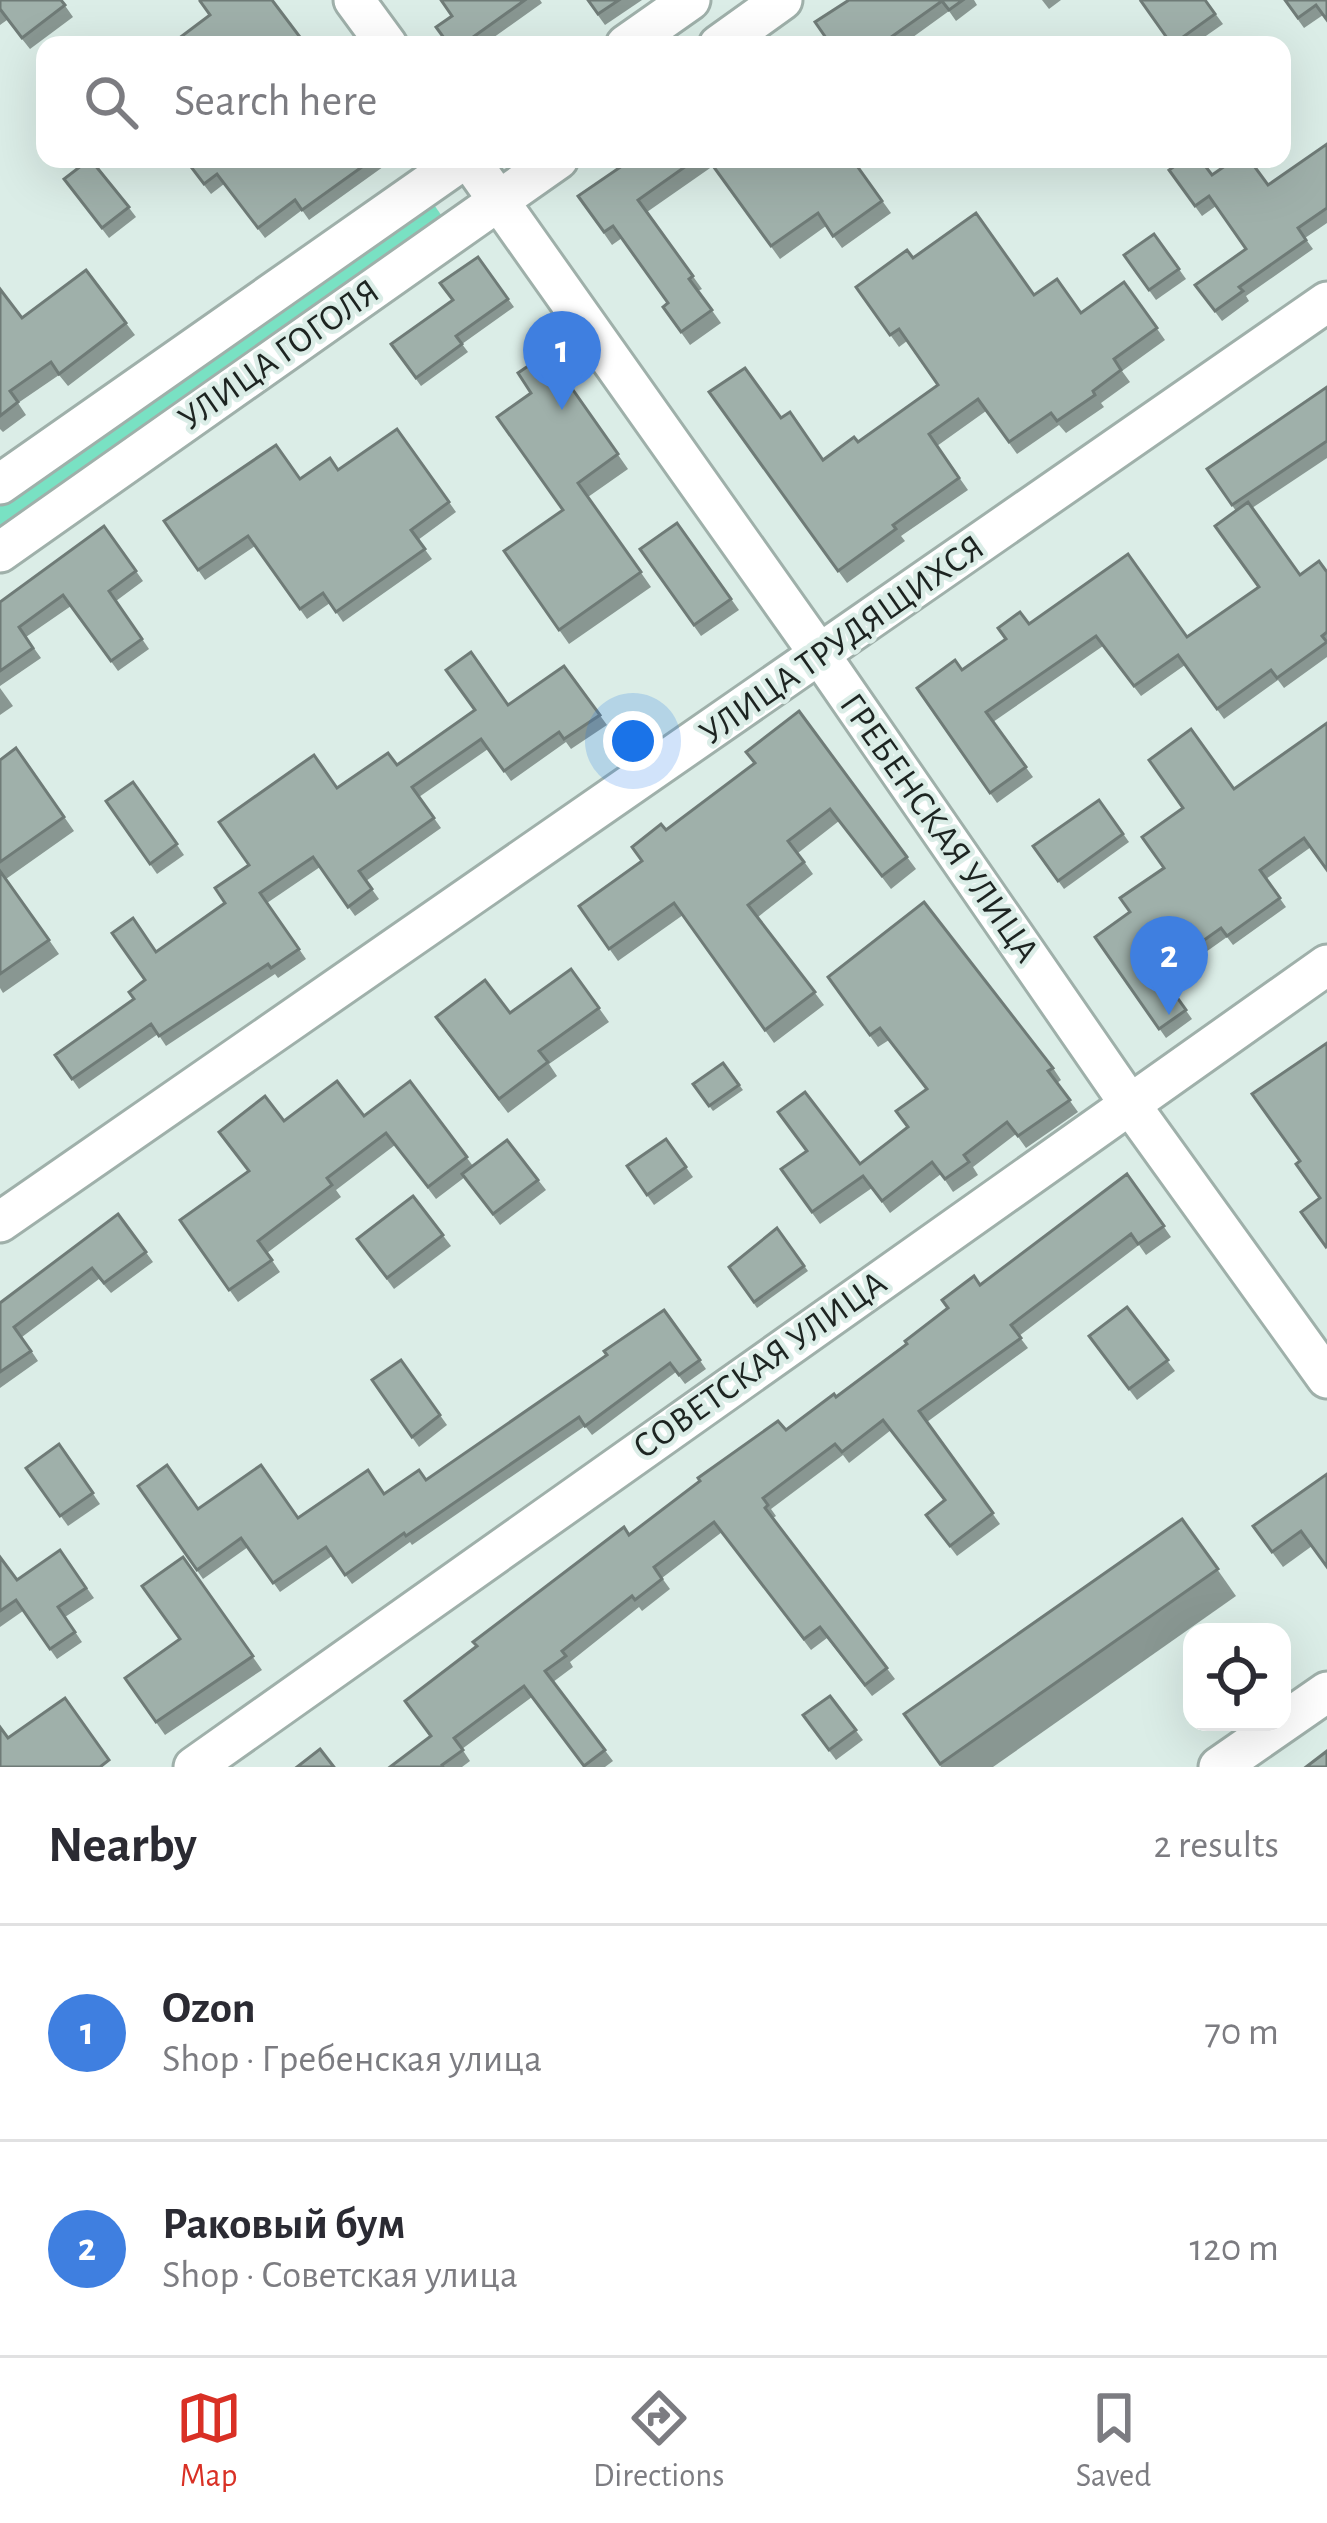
<!DOCTYPE html>
<html lang="en">
<head>
<meta charset="utf-8">
<style>
	:root { --surface:#fff; --page:#f7f7f7; --text:#2b2b33; --muted:#7c7c81; --line:#e1e1e2; --accent:#d93025 }
	body { margin:0; font-family:"Alegreya Sans",sans-serif; background:var(--page); color:var(--text) }
	.controls { position:absolute; right:36px; bottom:36px; display:grid; overflow:hidden; border-radius:24px; box-shadow:0 12px 48px #0002 }
	.controls button { width:108px; height:108px; display:grid; place-items:center; padding:0; border:0; border-bottom:3px solid var(--line); background:var(--surface); color:var(--text); font:60px sans-serif }
	.you { position:absolute; left:633px; top:741px; width:42px; height:42px; margin:-30px; border:9px solid #fff; border-radius:50%; background:#1a73e8; box-shadow:0 0 0 18px #1a73e833 }
	.badge { display:grid; place-items:center; width:78px; height:78px; border-radius:50%; background:var(--accent); color:#fff; font-size:39px; font-weight:700 }
	.pin { position:absolute; translate:-50% -99px; filter:drop-shadow(0 3px 6px #0008) }
	.pin::after { content:''; position:absolute; top:63px; width:42px; height:36px; background:inherit; clip-path:polygon(0 0,100% 0,50% 100%) }
	.list { margin:0; padding:0; list-style:none }
	h2 { display:flex; justify-content:space-between; align-items:center; height:156px; margin:0; padding:0 48px; font-size:51px }
	h2 small { font-size:39px; font-weight:400; color:var(--muted) }
	.list li { display:grid; grid-template-columns:78px 1fr auto; gap:36px; align-items:center; box-sizing:border-box; height:216px; padding:0 48px; border-top:3px solid var(--line) }
	.list b { display:block; font-size:45px; white-space:nowrap }
	.list p { margin:0; font-size:39px; white-space:nowrap; color:var(--muted) }
	.list em { font-size:39px; font-style:normal; color:var(--muted) }
	.icon { flex:none; width:66px; height:66px; fill:none; stroke:currentColor; stroke-width:2; stroke-linecap:round; stroke-linejoin:round }
	.map { position:relative; flex:none; width:1327px; height:1767px; overflow:hidden }
	.search { position:absolute; background:var(--surface); box-shadow:0 12px 48px #0002; left:36px; right:36px; top:36px; height:132px; display:flex; align-items:center; gap:30px; box-sizing:border-box; padding:0 42px; border-radius:24px; color:var(--muted); font-size:45px }
	.sheet { height:588px; background:var(--surface) }
	nav { display:flex; justify-content:space-around; align-items:center; box-sizing:border-box; height:168px; border-top:3px solid var(--line); background:var(--surface); font-size:33px; color:var(--muted) }
	nav a { display:grid; justify-items:center; gap:6px }
	nav .on { color:var(--accent) }
	.map>svg:first-child { display:block }
	.green { fill:#79e1c3 }
	.lines { fill:none; stroke-linecap:round; stroke-linejoin:round }
	.street-casing { stroke:#9fb0aa; stroke-width:45 }
	.street { stroke:#fff; stroke-width:39 }
	.wall { fill:#899792 }
	.building { fill:#9fb0aa; stroke:#6f7b77; stroke-width:3 }
	.labels { text-anchor:middle; dominant-baseline:central; stroke-width:9; stroke-linejoin:round; paint-order:stroke }
	.street-label { font-size:36px; fill:#1d2421; stroke:#dbede7 }
</style>
</head>
<body>
<div class="map">
<svg width="1327" height="1767" viewBox="0 0 1327 1767">
	<rect width="100%" height="100%" fill="#dbede7"/>
	<path class="green" d="M430 199 446 222 0 537V502Z"/>
	<g class="lines">
		<g class="street-casing">
			<g id="street">
				<path d="M354 0 387 45"/>
				<path d="M626 45 690 0"/>
				<path d="M719 45 782 0"/>
				<path d="M469 159 820 655 1129 1103 1327 1378"/>
				<path d="M0 484 464 159"/>
				<path d="M0 552 558 159"/>
				<path d="M0 1222 1327 302"/>
				<path d="M194 1767 1327 965"/>
				<path d="M1219 1767 1327 1692"/>
			</g>
		</g>
		<use href="#street" class="street"/>
	</g>
	<g class="wall">
		<path d="M0 0H61L73 17 30 49 7 20 0 25Z"/>
		<path d="M440 0H540L542 3 483 45H448L452 16Z"/>
		<path d="M587 0H642L605 25Z"/>
		<path d="M849 0H974L977 5 956 21 949 11 902 45H831Z"/>
		<path d="M1042 0H1061L1049 9Z"/>
		<path d="M1205 0 1223 24 1193 45H1172Z"/>
		<path d="M1284 0H1327L1323 15 1304 28Z"/>
		<path d="M1327 144V223L1305 238 1313 249 1246 296 1249 301 1222 321 1195 285 1246 249 1216 206 1202 216 1169 170 1268 185Z"/>
		<path d="M92 159 136 217 109 238 64 179Z"/>
		<path d="M113 159H131L120 167Z"/>
		<path d="M184 159H394L309 220 302 210 265 238 224 184 211 194Z"/>
		<path d="M622 159H852L891 213 842 248 826 226 780 259 713 166 647 212 702 289 698 291 721 323 690 345 663 307 668 303 622 238 612 245 578 196 622 166Z"/>
		<path d="M1154 234 1186 279 1156 300 1124 255Z"/>
		<path d="M478 257 514 307 462 344 468 352 421 386 391 344 453 300Z"/>
		<path d="M913 258 1034 295 1081 313 1124 282 1165 340 1122 371 1130 382 1101 403 1104 407 1066 433 1059 425 1017 454 986 411 937 446 968 490 901 536 905 541 847 583 709 392 823 460 858 442 938 385 907 341 899 347 856 287Z"/>
		<path d="M86 270 135 335 68 386 59 375 18 403 26 415 3 432 0 429V289L22 318Z"/>
		<path d="M547 353 628 469 588 497 651 587 569 644 504 551 563 511 531 393Z"/>
		<path d="M1327 387V458L1252 508 1300 575 1327 572V657L1284 688 1278 680 1224 719 1185 665 1141 696 1103 646 993 722 1033 777 997 803 917 688 962 670 1029 624 1187 637 1258 587 1236 511 1207 469Z"/>
		<path d="M397 429 456 512 418 540 432 559 343 622 330 603 307 619 255 546 205 580 164 521 300 479 338 470Z"/>
		<path d="M677 523 739 610 701 636 640 549Z"/>
		<path d="M104 526 143 581 116 601 149 649 118 671 71 606 26 637 41 658 0 686V602Z"/>
		<path d="M564 666 607 725 571 749 566 742 511 781 488 749 419 797 441 828 366 881 379 899 355 916 320 867 267 903 306 959 278 978 275 974 166 1046 158 1034 79 1089 55 1055 134 999 145 980 156 952 225 903 249 865 337 788 397 765 508 705Z"/>
		<path d="M0 688 13 706 0 715Z"/>
		<path d="M799 711 916 869 891 889 839 821 798 853 813 874 758 917 824 1005 774 1043 683 915 618 961 579 906 642 861 666 830 754 763Z"/>
		<path d="M1327 723 1311 847 1266 879 1286 907 1233 945 1227 937 1165 981 1192 1019 1166 1038 1095 937 1130 912 1164 868 1234 789Z"/>
		<path d="M16 748 74 831 6 879 59 954 3 993 0 988V760Z"/>
		<path d="M133 782 184 855 157 874 106 801Z"/>
		<path d="M1099 800 1129 842 1064 889 1033 846Z"/>
		<path d="M571 969 609 1022 549 1064 557 1076 508 1113 445 1031 510 1013Z"/>
		<path d="M828 977 1053 1068 1061 1080 1057 1083 1078 1112 1026 1148 1016 1134 973 1167 978 1175 953 1192 941 1174 890 1213 872 1188 820 1224 781 1169 860 1164 908 1127 926 1089 889 1040 878 1047Z"/>
		<path d="M723 1063 743 1090 713 1111 693 1084Z"/>
		<path d="M410 1081 473 1166 507 1140 546 1190 500 1225 465 1177 436 1199 395 1145 336 1190 341 1197 267 1253 280 1272 238 1302 180 1220 248 1171 284 1121 364 1116Z"/>
		<path d="M666 1139 693 1177 654 1205 627 1166Z"/>
		<path d="M1127 1174 1171 1237 1146 1255 1139 1245 1019 1336 1028 1348 927 1422 1000 1524 957 1556 926 1515 944 1501 891 1430 849 1463 843 1455 771 1509 776 1516 773 1518 895 1679 872 1696 827 1638 811 1650 722 1532 662 1578 670 1589 642 1611 639 1607 570 1662 573 1667 553 1682 613 1761 605 1767H585L532 1697 462 1749 470 1761 462 1767H390L430 1736 629 1535 836 1397Z"/>
		<path d="M413 1196 451 1246 394 1289 357 1239Z"/>
		<path d="M118 1214 153 1262 111 1293 99 1279 22 1337 38 1361 0 1388V1303Z"/>
		<path d="M777 1228 808 1271 757 1308 729 1267Z"/>
		<path d="M1127 1307 1175 1371 1137 1400 1089 1336Z"/>
		<path d="M664 1310 706 1369 685 1384 676 1372 592 1435 585 1426 412 1545 410 1542 352 1584 332 1556 280 1592 248 1547 203 1579 138 1486 198 1509 298 1518 384 1494 426 1480 607 1355Z"/>
		<path d="M401 1360 447 1425 419 1447 372 1380Z"/>
		<path d="M59 1444 100 1504 68 1526 26 1468Z"/>
		<path d="M1327 1474 1312 1546 1283 1567 1253 1526Z"/>
		<path d="M1182 1519 1236 1596 993 1767H941L904 1714Z"/>
		<path d="M60 1550 94 1598 65 1617 82 1642 57 1659 23 1611 0 1627V1557L17 1580Z"/>
		<path d="M183 1557 262 1670 165 1735 125 1678 180 1639Z"/>
		<path d="M830 1696 863 1740 836 1760 803 1715Z"/>
	</g>
	<g class="building">
		<path d="M0 0H61L65 5 22 38 0 9Z"/>
		<path d="M201 0H272L306 45H170L210 15 200 1Z"/>
		<path d="M441 0H525L462 45H449L436 27 452 16Z"/>
		<path d="M588 0H619L598 14Z"/>
		<path d="M849 0H963L949 10 942 1 880 45H831L815 22Z"/>
		<path d="M1143 0H1205L1215 14 1172 45 1141 1Z"/>
		<path d="M1285 0H1327V20L1316 5 1298 18Z"/>
		<path d="M1327 144V208L1298 228 1306 240 1239 287 1243 291 1215 311 1195 285 1246 249 1209 196 1195 206 1169 170 1185 159H1200L1212 175 1235 159H1249L1268 185Z"/>
		<path d="M90 159 129 207 102 228 64 179Z"/>
		<path d="M185 159H373L302 210 295 200 258 228 217 174 204 184Z"/>
		<path d="M622 159H696L638 200 693 276 689 279 712 310 681 332 663 307 668 303 613 226 604 232 578 196 622 166 618 161Z"/>
		<path d="M708 159H852L882 201 833 236 818 213 771 246Z"/>
		<path d="M976 213 1034 295 1057 279 1081 313 1124 282 1157 328 1114 359 1121 370 1093 391 1095 395 1057 421 1051 413 1009 442 978 399 929 434 959 478 893 525 896 529 838 571 709 392 745 368 781 418 790 412 823 460 854 437 858 442 938 385 899 329 890 335 856 287 907 250 913 258Z"/>
		<path d="M1154 234 1179 269 1149 290 1124 255Z"/>
		<path d="M478 257 508 299 456 336 462 344 416 378 391 344 453 300 440 283Z"/>
		<path d="M86 270 126 323 59 374 51 362 10 391 18 402 0 416V289L22 318Z"/>
		<path d="M547 353 618 454 578 483 641 572 559 630 504 551 563 510 497 417 531 393 518 373Z"/>
		<path d="M1327 387V441L1232 505 1207 469Z"/>
		<path d="M397 429 449 502 411 530 425 549 336 612 323 593 300 609 248 536 198 570 164 521 276 445 300 479 330 458 338 470Z"/>
		<path d="M1248 502 1300 575 1319 561 1327 572V632L1322 636 1327 642 1277 678 1271 670 1217 709 1178 655 1134 686 1096 636 986 712 1026 767 990 793 917 688 955 660 962 670 1006 639 998 628 1020 612 1029 624 1128 554 1187 637 1259 587 1215 526Z"/>
		<path d="M677 523 731 599 694 625 640 549Z"/>
		<path d="M104 526 136 571 109 591 142 639 111 661 63 595 19 627 33 648 0 671V602Z"/>
		<path d="M471 652 508 705 564 666 600 715 564 739 559 732 504 771 481 739 412 787 434 818 359 871 372 889 348 907 313 857 260 893 299 949 271 968 268 964 159 1036 151 1024 72 1079 55 1055 134 999 129 992 145 980 112 933 133 918 156 952 225 903 215 888 249 865 219 822 314 755 337 788 388 753 397 765 475 710 446 670Z"/>
		<path d="M799 711 907 857 882 876 830 809 788 841 804 862 748 905 815 992 765 1030 674 903 609 949 579 906 642 861 632 847 661 824 666 830 755 763 746 752Z"/>
		<path d="M1327 723V870L1304 838 1260 870 1280 898 1227 936 1221 928 1159 972 1186 1010 1159 1029 1095 937 1130 912 1120 898 1164 868 1142 837 1183 808 1149 760 1191 729 1234 789Z"/>
		<path d="M16 748 64 817 0 862V760Z"/>
		<path d="M133 782 177 844 150 864 106 801Z"/>
		<path d="M1099 800 1123 834 1058 881 1033 846Z"/>
		<path d="M0 871 49 940 0 974Z"/>
		<path d="M924 902 1053 1068 1048 1071 1070 1100 1018 1136 1007 1122 964 1155 969 1162 945 1179 932 1162 882 1201 863 1176 812 1212 781 1169 807 1151 778 1112 805 1092 860 1164 908 1127 896 1111 927 1089 880 1028 870 1035 828 977Z"/>
		<path d="M571 969 599 1008 539 1051 548 1062 499 1099 436 1017 485 980 510 1013Z"/>
		<path d="M1327 1043V1246L1326 1247 1301 1212 1320 1198 1296 1164 1300 1161 1252 1094Z"/>
		<path d="M723 1063 739 1085 709 1106 693 1084Z"/>
		<path d="M337 1081 364 1116 410 1081 467 1157 428 1187 386 1133 327 1178 332 1185 258 1241 272 1260 229 1290 180 1220 249 1171 219 1132 265 1096 284 1121Z"/>
		<path d="M666 1139 686 1167 647 1195 627 1166Z"/>
		<path d="M507 1140 538 1180 493 1214 462 1174Z"/>
		<path d="M1127 1174 1164 1226 1138 1244 1131 1234 1011 1325 1021 1338 919 1411 993 1513 950 1546 926 1515 945 1500 883 1420 842 1452 835 1444 763 1498 768 1505 765 1508 887 1668 865 1685 820 1627 804 1639 714 1522 654 1567 662 1579 635 1600 632 1596 562 1651 566 1656 545 1671 605 1750 584 1766 524 1686 454 1738 463 1750 442 1765 443 1767H390L431 1736 405 1701 477 1646 473 1642 624 1527 629 1535 700 1481 698 1478 778 1421 786 1430 834 1394 836 1397 907 1344 905 1341 948 1308 942 1300 974 1276 980 1285Z"/>
		<path d="M413 1196 443 1235 387 1278 357 1239Z"/>
		<path d="M118 1214 146 1252 104 1283 92 1268 14 1327 31 1351 0 1372V1303Z"/>
		<path d="M777 1228 804 1266 754 1302 729 1267Z"/>
		<path d="M1127 1307 1168 1360 1129 1389 1089 1336Z"/>
		<path d="M664 1310 700 1360 679 1375 670 1363 585 1426 579 1417 406 1536 404 1533 345 1575 326 1547 273 1583 241 1538 197 1570 138 1486 167 1465 198 1509 261 1465 298 1518 368 1470 384 1494 419 1470 426 1480 607 1355 604 1351Z"/>
		<path d="M401 1360 440 1415 412 1437 372 1380Z"/>
		<path d="M59 1444 93 1493 60 1516 26 1468Z"/>
		<path d="M1327 1474V1567L1301 1531 1272 1552 1253 1526Z"/>
		<path d="M1182 1519 1218 1569 940 1764 904 1714Z"/>
		<path d="M60 1550 86 1588 58 1607 75 1632 50 1649 16 1600 0 1611V1557L17 1580Z"/>
		<path d="M183 1557 253 1656 156 1722 125 1678 180 1639 142 1586Z"/>
		<path d="M830 1696 856 1730 829 1750 803 1715Z"/>
		<path d="M65 1698 109 1760 100 1767H0V1727L8 1738Z"/>
		<path d="M320 1749 334 1767H297Z"/>
		<path d="M1327 1751V1767H1306Z"/>
	</g>
	<g class="labels">
		<g class="street-label">
			<text transform="translate(279 355) rotate(-35)">УЛИЦА ГОГОЛЯ</text>
			<text transform="translate(842 640) rotate(-35)">УЛИЦА ТРУДЯЩИХСЯ</text>
			<text transform="translate(939 828) rotate(55)">ГРЕБЕНСКАЯ УЛИЦА</text>
			<text transform="translate(760 1365) rotate(-35)">СОВЕТСКАЯ УЛИЦА</text>
		</g>
	</g>
</svg>
<div class="controls">
<button><svg class="icon" aria-label="locate" viewBox="0 0 24 24"><circle cx="12" cy="12" r="6"/><path d="M12 2v4M12 18v4M2 12h4M18 12h4"/></svg></button>
</div>
<div class="you"></div>
<div class="pin badge" style="left:562px;top:410px;background:#3f7fe0">1</div>
<div class="pin badge" style="left:1169px;top:1015px;background:#3f7fe0">2</div>
<div class="search"><svg class="icon" aria-label="search" viewBox="0 0 24 24"><circle cx="10" cy="10" r="6"/><path d="M15 15l6 6"/></svg>Search here</div>
</div>
<section class="sheet">
<h2>Nearby<small>2 results</small></h2>
<ul class="list">
<li><span class="badge" style="background:#3f7fe0">1</span><div><b>Ozon</b><p>Shop · Гребенская улица</p></div><em>70 m</em></li>
<li><span class="badge" style="background:#3f7fe0">2</span><div><b>Раковый бум</b><p>Shop · Советская улица</p></div><em>120 m</em></li>
</ul>
</section>
<nav>
<a class="on"><svg class="icon" aria-label="map" viewBox="0 0 24 24"><path d="M3 6l6-2 6 2 6-2v14l-6 2-6-2-6 2zM9 4v14M15 6v14"/></svg>Map</a>
<a><svg class="icon" aria-label="directions" viewBox="0 0 24 24"><path d="M12 3l9 9-9 9-9-9zM9 14v-3h6M13 9l2 2-2 2"/></svg>Directions</a>
<a><svg class="icon" aria-label="saved" viewBox="0 0 24 24"><path d="M7 4h10v16l-5-4-5 4z"/></svg>Saved</a>
</nav>
</body>
</html>
